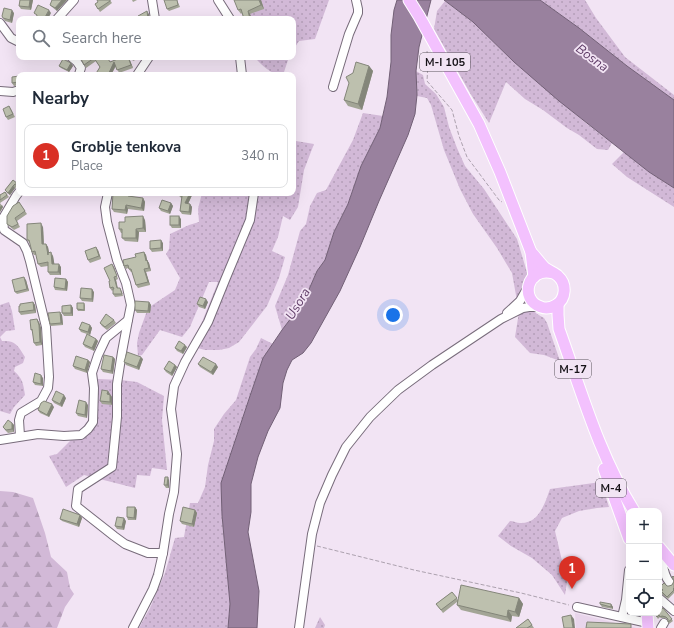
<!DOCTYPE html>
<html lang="en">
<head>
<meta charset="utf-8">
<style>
	:root { --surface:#fff; --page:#f6f6f7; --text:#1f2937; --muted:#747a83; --line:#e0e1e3; --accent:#d93025 }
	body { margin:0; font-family:"Nunito Sans",sans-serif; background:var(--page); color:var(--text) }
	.controls { position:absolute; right:12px; bottom:12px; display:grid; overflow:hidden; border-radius:8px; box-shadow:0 4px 16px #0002 }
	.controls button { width:36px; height:36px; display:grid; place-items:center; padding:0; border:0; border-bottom:1px solid var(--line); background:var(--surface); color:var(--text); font:20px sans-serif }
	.you { position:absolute; left:393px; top:315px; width:14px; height:14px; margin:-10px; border:3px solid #fff; border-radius:50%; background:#1a73e8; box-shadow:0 0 0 6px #1a73e833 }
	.badge { display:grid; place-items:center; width:26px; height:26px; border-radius:50%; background:var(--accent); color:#fff; font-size:13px; font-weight:700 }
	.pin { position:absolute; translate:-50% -33px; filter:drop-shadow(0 1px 2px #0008) }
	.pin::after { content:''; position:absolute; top:21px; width:14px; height:12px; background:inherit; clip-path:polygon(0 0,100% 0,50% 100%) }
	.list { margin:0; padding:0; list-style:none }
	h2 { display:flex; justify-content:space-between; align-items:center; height:52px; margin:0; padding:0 16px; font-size:17px }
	h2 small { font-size:13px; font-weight:400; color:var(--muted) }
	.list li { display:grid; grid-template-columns:26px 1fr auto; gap:12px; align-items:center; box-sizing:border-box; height:64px; margin:0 8px 8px; padding:0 8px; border:1px solid var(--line); border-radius:8px }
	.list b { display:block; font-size:15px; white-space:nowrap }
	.list p { margin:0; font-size:13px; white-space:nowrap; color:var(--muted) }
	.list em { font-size:13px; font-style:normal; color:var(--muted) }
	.icon { flex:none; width:22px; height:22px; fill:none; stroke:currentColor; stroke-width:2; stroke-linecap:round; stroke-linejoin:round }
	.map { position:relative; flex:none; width:674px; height:628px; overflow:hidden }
	.search { position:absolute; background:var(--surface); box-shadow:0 4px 16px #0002; left:16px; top:16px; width:280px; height:44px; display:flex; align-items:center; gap:10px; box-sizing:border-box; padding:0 14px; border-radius:8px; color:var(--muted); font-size:15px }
	.panel { position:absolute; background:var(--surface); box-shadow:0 4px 16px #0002; left:16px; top:72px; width:280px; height:124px; border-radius:8px }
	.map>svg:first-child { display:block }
	.built { fill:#e8d5eb }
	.grass { fill:url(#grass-dots) }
	.forest { fill:url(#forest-firs) }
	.water { fill:#99819e; stroke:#726076 }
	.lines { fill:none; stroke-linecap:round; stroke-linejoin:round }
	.minor-casing { stroke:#786c7b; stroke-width:10 }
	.major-casing { stroke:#fff; stroke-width:13 }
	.path { stroke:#aca1ae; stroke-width:1; stroke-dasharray:4 2; stroke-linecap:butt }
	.minor { stroke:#fff; stroke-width:8 }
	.major { stroke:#f3c1fe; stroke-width:11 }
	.wall { fill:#a3a596 }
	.shaded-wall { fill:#84867a }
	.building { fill:#bdc0ae; stroke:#84867a }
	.labels { text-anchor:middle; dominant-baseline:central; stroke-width:3.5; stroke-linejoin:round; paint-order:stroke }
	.shield { fill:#f2e4f4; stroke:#59525a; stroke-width:1 }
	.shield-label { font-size:11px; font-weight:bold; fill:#171318 }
	.water-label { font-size:13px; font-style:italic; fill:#5e3b66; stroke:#f2e4f4 }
</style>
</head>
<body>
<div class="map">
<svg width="674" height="628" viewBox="0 0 674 628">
	<defs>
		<pattern id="grass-dots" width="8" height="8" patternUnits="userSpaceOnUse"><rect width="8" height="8" fill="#d2b9d7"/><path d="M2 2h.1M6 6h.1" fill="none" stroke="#b49eb8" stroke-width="1.8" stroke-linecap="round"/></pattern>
		<pattern id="forest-firs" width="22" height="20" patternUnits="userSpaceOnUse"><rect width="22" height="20" fill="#d2b9d7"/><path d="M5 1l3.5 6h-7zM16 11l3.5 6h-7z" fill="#b49eb8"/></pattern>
	</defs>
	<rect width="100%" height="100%" fill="#f2e4f4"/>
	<path class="built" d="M575 613 637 628H576Z"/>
	<g class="grass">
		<path d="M256 0H329L315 39 299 41 293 50V19H248L247 12Z"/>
		<path d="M540 0H585L596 18 625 57 674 95V100L627 66 579 28Z"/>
		<path d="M445 1 473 22 514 62 586 123 612 143 608 150 597 149 579 135 567 128 543 110 525 99 506 82 489 123 470 93 434 29 437 11Z"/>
		<path d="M254 57H289L283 75C271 75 262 65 254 57Z"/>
		<path d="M416 71 423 75 425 84 436 94 444 107 449 127 457 148 465 166 484 189 517 239 529 279 530 307 537 314 544 318 547 323 560 361 544 355 530 353 515 337 519 312 512 273 497 248 473 214 460 189 444 150 431 105 427 98 417 96Z"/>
		<path d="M363 113 383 116 380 128 361 166 348 204 334 232 325 260 317 271 304 301 282 330 275 306 288 275 300 231 306 224 310 206 317 193 326 190 353 140Z"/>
		<path d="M296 141 314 144 304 170 298 207 290 220 283 216 278 237 272 251 285 257 279 278 267 306 239 342 229 348 219 350H205L190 346 202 322 218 282H209L190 327 182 337 160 330 142 355 138 356 137 343 139 333 148 308 175 290 180 278 166 254 169 249 170 234 189 225 199 222 198 209 202 193H236L250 196 260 193H293V142Z"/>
		<path d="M624 152 649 172 674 188V207L627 177 612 164Z"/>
		<path d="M9 302 12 311 15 330 6 331 0 337 2 341C16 340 18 346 25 357L23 363 15 367 14 371C23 379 23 383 25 395L14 407 10 414 0 411V305Z"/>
		<path d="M261 338 273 344 263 358 231 454 222 515 230 604 228 628H139L150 608 165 573 175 538 184 537 190 503H198L205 487 208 465 214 441V429L224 414 236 400 250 357 256 349Z"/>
		<path d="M98 379 121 380 137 382 164 396 162 420 167 470 152 468 150 476 137 475 135 488 84 475 66 487 49 456 57 454 81 430 91 417 96 405Z"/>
		<path d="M601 482 609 507 597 508 579 511 562 518 555 531 567 582 565 595 552 575 532 558 511 546 498 536 510 521C513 521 517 523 520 523 539 524 545 503 550 489Z"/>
		<path d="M320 617 325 625 324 628H315Z"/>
	</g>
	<path class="forest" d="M0 491 13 492 33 498 45 533 51 557 67 572 70 588 74 594 65 607 57 628H0Z"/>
	<g class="water">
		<path d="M397 0H431L419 47 416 71 417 95 415 114 408 135 379 201 360 247 340 291 311 343 303 353 292 360 287 370 283 383 280 408 268 431 258 457 251 484V512L248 532 259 591 257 628H228L230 604 222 515 221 483 250 396 263 358 282 330 304 301 317 271 325 260 334 232 348 204 361 166 380 128 387 97 391 62V35L394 10Z"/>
		<path d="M444 0H540L579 28 627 66 674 100V188L649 172 559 101 514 62 473 22Z"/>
	</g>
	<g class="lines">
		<g class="minor-casing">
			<g id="minor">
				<path d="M152 0 155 19"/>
				<path d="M218 0 230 19"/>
				<path d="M57 19 74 0"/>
				<path d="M0 23 11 38 19 42"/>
				<path d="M71 57 77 62 81 68 79 74 81 75"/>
				<path d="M240 57 242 75"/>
				<path d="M137 75 149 57"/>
				<path d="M333 87 349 34 358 13V9L356 0"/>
				<path d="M0 91 13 92 19 90"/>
				<path d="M19 192 16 196 3 218 4 230 23 243 27 251 30 261 46 327 49 377 48 388 41 401 21 413 19 420 20 436"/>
				<path d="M507 313 520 301 528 287"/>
				<path d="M128 320 122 352 117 384V417L112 467 78 489 76 506 114 536 125 544 148 553H163"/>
				<path d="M0 440 38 434 64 436 81 435 88 429 93 422 94 388 92 373 98 355 106 338 128 320 131 305 126 283 117 260 107 222 105 207 108 193"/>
				<path d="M660 550C663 561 662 574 670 583"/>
				<path d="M659 598 674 611"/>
				<path d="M577 607 648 623"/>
				<path d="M622 617 626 600 629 570"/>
				<path d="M133 628 153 589 158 575 163 553 169 514 174 492 177 454 171 409 174 386 185 362 208 322 225 280 250 220 254 193"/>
				<path d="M299 628 312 534 320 503 332 475 346 447 370 417 398 390 432 365 501 319 523 308 529 307H539"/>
				<path d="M661 628 664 623"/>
			</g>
		</g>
		<g class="major-casing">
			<g id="major">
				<path d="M409 0 419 16 479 124 500 172 531 252 534 277"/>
				<path d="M531 252C536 257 540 263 545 268 549 271 555 273 558 276 567 284 566 299 556 305 551 308 546 309 541 307 519 300 527 266 553 273"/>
				<path d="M558 304V315L559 329C581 390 599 455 634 511"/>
				<path d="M604 469 629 539"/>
				<path d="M659 547 674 565"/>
				<path d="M647 613 648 628"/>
			</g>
		</g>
		<g class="path">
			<path d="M427 51 428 63 427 81 452 110 459 136 467 157 499 200 502 202"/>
			<path d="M317 546 414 570 521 593 569 605"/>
		</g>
		<use href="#minor" class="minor"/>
		<use href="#major" class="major"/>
	</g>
	<g class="wall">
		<path d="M20 0H33L31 10 21 9 19 6Z"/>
		<path d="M52 0H67L57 11 52 7 50 5Z"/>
		<path d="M110 0 112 3 100 12 95 4 98 2Z"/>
		<path d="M132 0H137L133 2Z"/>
		<path d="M177 0 180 7 169 11 167 9Z"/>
		<path d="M261 0 264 9 250 14 252 19H244L242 13 241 14 238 10Z"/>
		<path d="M14 13 12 23 5 21 2 16Z"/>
		<path d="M80 57H107L110 62 129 58 133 68 119 73 116 66 111 75 100 67 96 61 86 68Z"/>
		<path d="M131 57H142L133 61Z"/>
		<path d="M71 63 73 66 69 72 61 68 59 66Z"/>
		<path d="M369 66 373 71 362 110 348 106 344 100 353 73Z"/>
		<path d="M19 76V85L14 86 12 83Z"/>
		<path d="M9 106 11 109 15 117 8 120 6 117Z"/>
		<path d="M13 180 18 184 19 187H17L15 188 10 195 7 193 5 190Z"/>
		<path d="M5 192 9 197 0 203 3 207 0 212V195Z"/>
		<path d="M94 193H102V196L95 195Z"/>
		<path d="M113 193H132L131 197 143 198 145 202 144 211 128 209 127 214 114 212 112 209Z"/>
		<path d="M193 193 188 204H190L192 207 191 215 182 214 180 211 182 198 180 197 178 194Z"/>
		<path d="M19 202 27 214 17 221 20 227 14 230 9 226 7 224Z"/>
		<path d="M171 203 173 206 170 214 161 211 159 208Z"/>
		<path d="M181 219V228H172L170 225Z"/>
		<path d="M145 220 146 232H139L138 242 125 241 122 238V233H121L119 229Z"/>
		<path d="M43 227 44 244H46L48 247 49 253 53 256 54 264 61 267V275H50L48 272V266L41 267 38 264 36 255H34L32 252 30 243 27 240Z"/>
		<path d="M163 243V251L152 252 150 249Z"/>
		<path d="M98 250 101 259 90 263 88 260Z"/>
		<path d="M144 252 146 255 147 260 149 263 151 271 146 272 150 285 138 288 136 285 132 272H131L128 268 126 269 124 266 136 257Z"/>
		<path d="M114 267 118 279 116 280 118 288 122 291 123 296 115 297 113 294V290L112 291 110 288V281Z"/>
		<path d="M66 279 68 282 67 291 55 290 54 287Z"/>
		<path d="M26 280 29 291 17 294 15 292Z"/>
		<path d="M94 292 93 302 82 301 80 298Z"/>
		<path d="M33 302 35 305 36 313 21 315 19 312Z"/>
		<path d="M149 302 151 305 150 313H137L135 310Z"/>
		<path d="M208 302 205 309 199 307 197 304Z"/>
		<path d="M84 303 85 305V311H78L77 309Z"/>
		<path d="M71 305 73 308V316H64L62 313Z"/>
		<path d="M60 312 62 315 63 325 51 326 50 324Z"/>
		<path d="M114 320 116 323 107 330 102 326 100 323Z"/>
		<path d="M39 322 41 328 42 345 36 346 34 343 33 332 31 330Z"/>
		<path d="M90 325 92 328 90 335 81 332 79 329Z"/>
		<path d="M96 339 98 341 94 351 85 347 83 344Z"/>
		<path d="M187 347 183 354 177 351 175 348Z"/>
		<path d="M113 357 115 359 113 374 103 372 101 369Z"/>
		<path d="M143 359 139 370 126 365 124 362Z"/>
		<path d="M88 360 90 362 87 373 75 369 73 366Z"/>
		<path d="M198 364 218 367 213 375 200 367Z"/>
		<path d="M175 365 177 367 172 376 166 372 164 369Z"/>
		<path d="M43 378V386L35 385 33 382Z"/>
		<path d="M108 391 112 397V405L102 404 100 401Z"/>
		<path d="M66 398 62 407 54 403 52 400Z"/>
		<path d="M88 405 87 418 78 416 76 413Z"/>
		<path d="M54 407 49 417 40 413 38 410Z"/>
		<path d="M12 423 14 425V432L8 433 5 430 3 427Z"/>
		<path d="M169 480V488H166L164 485Z"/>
		<path d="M135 507 137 510 136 520H128L127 517Z"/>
		<path d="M195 510 197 513 194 527 182 524 180 521Z"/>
		<path d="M80 515 82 518 79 527 62 521 60 519Z"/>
		<path d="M126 521 124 530 117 529 115 526Z"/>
		<path d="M674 577V593L668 599 662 594 661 591 662 590 660 587 669 586 672 585 674 581Z"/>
		<path d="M452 592 458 600 519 598 523 604 519 617 512 616 511 622 461 610 457 605V602L443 613 436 604Z"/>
		<path d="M600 604H611L613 607V609L602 607Z"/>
		<path d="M663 608 673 621 669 624 668 622 667 619 664 618H661L660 617 658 619 654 613 660 610Z"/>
		<path d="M528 619 534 628H516Z"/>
	</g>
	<g class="shaded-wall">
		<path d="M30 0H33L31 10 29 7Z"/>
		<path d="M62 0H67L57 11 55 8Z"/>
		<path d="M259 0H261L264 9 261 5Z"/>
		<path d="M12 10 14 13 12 23 10 20Z"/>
		<path d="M49 10 51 13 48 19H44Z"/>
		<path d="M147 11 149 14 150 19H148Z"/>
		<path d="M248 11 250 14 252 19H250Z"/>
		<path d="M128 57 129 58 133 68 131 65Z"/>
		<path d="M114 62 116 65 111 75H108Z"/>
		<path d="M71 63 73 66 69 72 67 70Z"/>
		<path d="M369 66 373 71 362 110 358 104Z"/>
		<path d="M13 186 15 188 10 195 8 193Z"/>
		<path d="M129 193H132L130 200 128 196Z"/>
		<path d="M190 193H193L187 206 185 203Z"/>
		<path d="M143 198 145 202 144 211 141 208Z"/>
		<path d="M171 203 173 206 170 214 168 211Z"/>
		<path d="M190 204 192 207 191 215 189 212Z"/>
		<path d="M2 205 3 207 0 212V207Z"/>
		<path d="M126 205 128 209 127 214 125 210Z"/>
		<path d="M143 216 145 220 146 232 143 228Z"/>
		<path d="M179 216 181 219V228L179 225Z"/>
		<path d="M41 223 43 227 44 248 42 244Z"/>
		<path d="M136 229 139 232 138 242 136 238Z"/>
		<path d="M161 240 163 243V251L161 248Z"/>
		<path d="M46 244 48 247 50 258 48 255Z"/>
		<path d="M96 247 98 250 101 259 99 256Z"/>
		<path d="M51 252 53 256 55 267 52 264Z"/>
		<path d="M144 252 146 255 148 264 146 261Z"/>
		<path d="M147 260 149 263 151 271 149 268Z"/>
		<path d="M59 264 61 267V275L58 272Z"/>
		<path d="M112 264 114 267 118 279 117 276Z"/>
		<path d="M144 269 146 272 150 285 148 282Z"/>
		<path d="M24 277 26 280 29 291 27 289Z"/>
		<path d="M114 277 116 280 118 291 117 288Z"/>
		<path d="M66 279 68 282 67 291 65 289Z"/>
		<path d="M92 289 94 292 93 302 92 299Z"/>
		<path d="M206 299 208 302 205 309 203 306Z"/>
		<path d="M33 302 35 305 36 313 34 310Z"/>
		<path d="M149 302 151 305 150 313 148 311Z"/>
		<path d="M71 305 73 308V316L71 313Z"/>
		<path d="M60 312 62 315 63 325 61 323Z"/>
		<path d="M37 319 39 322 41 328 42 345 40 342Z"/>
		<path d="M90 325 92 328 90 335 88 332Z"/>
		<path d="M96 339 98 341 94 351 92 348Z"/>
		<path d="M185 345 187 347 183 354 181 351Z"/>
		<path d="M113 357 115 359 113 374 111 371Z"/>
		<path d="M141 357 143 359 139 370 137 367Z"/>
		<path d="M88 360 90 362 87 373 85 370Z"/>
		<path d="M216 364 218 367 213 375 211 372Z"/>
		<path d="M175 365 177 367 172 376 171 373Z"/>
		<path d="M41 375 43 378V386L41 384Z"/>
		<path d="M108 391 112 397V405L110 402 107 394Z"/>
		<path d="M64 395 66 398 62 407 60 404Z"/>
		<path d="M86 402 88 405 87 418 85 415Z"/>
		<path d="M52 404 54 407 49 417 47 415Z"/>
		<path d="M12 423 14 425V432L12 429Z"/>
		<path d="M168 477 169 480V488L167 485Z"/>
		<path d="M135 507 137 510 136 520 134 518Z"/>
		<path d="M195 510 197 513 194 527 192 524Z"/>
		<path d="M80 515 82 518 79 527 77 524Z"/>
		<path d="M124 518 126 521 124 530 122 527Z"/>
		<path d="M519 598 523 604 519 617 515 612Z"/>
		<path d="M611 604 613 607V609L611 607Z"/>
		<path d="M508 610 512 616 511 622 507 617Z"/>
		<path d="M571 615 574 619 575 628H573Z"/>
	</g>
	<g class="building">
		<path d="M20 0H30L29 7 19 6Z"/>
		<path d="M52 0H62L55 8 50 5Z"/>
		<path d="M97 0H110V1L98 9 95 4 98 2Z"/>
		<path d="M164 0H177L178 5 167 9Z"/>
		<path d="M234 0H259L261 5 248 11 250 19H244L241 9 238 10Z"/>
		<path d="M38 5 49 10 44 19H36L37 15 34 13Z"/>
		<path d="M4 8 12 10 10 20 3 18 2 16Z"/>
		<path d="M147 11 148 19H139L138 16Z"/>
		<path d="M63 17 66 19H61Z"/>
		<path d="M19 26V33H17Z"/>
		<path d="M80 57H107L110 62 123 57H128L131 65 117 70 114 62 108 75H95L100 67 94 58 84 65Z"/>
		<path d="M63 59 71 63 67 70 59 66Z"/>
		<path d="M356 62 369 66 358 104 344 100 349 83 346 77 353 73Z"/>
		<path d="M19 76V82H18L12 83V77Z"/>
		<path d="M9 106 13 114 6 117 3 109Z"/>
		<path d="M13 180 18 184H15L13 186 8 193 5 190Z"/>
		<path d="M5 192 7 195 0 200V195Z"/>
		<path d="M113 193H129L128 196 143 198 141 208 126 205 125 210 112 209Z"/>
		<path d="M178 193H190L185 203 190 204 189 212 180 211 182 196 178 194Z"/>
		<path d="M162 200 171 203 168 211 159 208Z"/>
		<path d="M19 202 25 211 15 218 18 224 12 227 7 224V216L13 206Z"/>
		<path d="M143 216V228L136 229V238H122V229H119V222H125V217Z"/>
		<rect x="170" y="216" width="9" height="9"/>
		<path d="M41 223 42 244H46L48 255V253L51 252 52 264H59L58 272H48V262L38 264 35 251 32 252 29 240H27V224Z"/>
		<path d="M161 240V248L150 249V241Z"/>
		<path d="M96 247 99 256 88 260 85 251Z"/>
		<path d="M144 252 146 261 147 260 149 268 144 269 148 282 136 285 131 269H129L128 265 124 266 123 260 136 257 135 254Z"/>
		<path d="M112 264 117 276 114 277 117 288H120L122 294H113V289H114L113 287 110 288 109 281H110L104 268Z"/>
		<path d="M24 277 27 289 15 292 12 280Z"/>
		<path d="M55 278 66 279 65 289 54 287Z"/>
		<path d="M81 288 92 289V299L80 298Z"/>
		<path d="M200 297 206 299 203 306 197 304Z"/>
		<path d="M135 301 149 302 148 311 135 310Z"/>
		<path d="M33 302 34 310 19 312V306H20V304Z"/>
		<path d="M77 303H84V310L77 309Z"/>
		<path d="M71 305V313H62V306Z"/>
		<path d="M60 312 61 323 50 324 48 313Z"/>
		<path d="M106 314 114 320 105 327 100 323Z"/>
		<path d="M37 319 39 325 40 342 34 343 32 329 31 330 30 320Z"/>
		<path d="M82 322 90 325 88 332 79 329Z"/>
		<path d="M87 334 96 339 92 348 83 344Z"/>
		<path d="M179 341 185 345 181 351 175 348Z"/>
		<path d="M127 352 141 357 137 367 124 362Z"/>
		<path d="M104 355 113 357 111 371 101 369Z"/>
		<path d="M76 356 88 360 85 370 73 366Z"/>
		<path d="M203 357 216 364 211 372 198 364Z"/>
		<path d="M169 361 175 365 171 373 164 369Z"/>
		<path d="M35 373 41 375V384L33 382Z"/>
		<path d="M102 390 108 391 107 394 110 395V402L100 401Z"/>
		<path d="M56 391 64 395 60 404 52 400Z"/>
		<path d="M79 400 86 402 85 415 76 413Z"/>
		<path d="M44 401 52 404 47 415 38 410 41 403Z"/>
		<path d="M8 420 12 423V429L6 430 3 427Z"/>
		<path d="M165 477H168L167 485H164Z"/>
		<path d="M127 507H135L134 518 127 517Z"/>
		<path d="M183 507 195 510 192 524 180 521Z"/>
		<path d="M63 509 80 515 77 524 60 519Z"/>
		<path d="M117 517 124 518 122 527 115 526Z"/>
		<path d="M673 576 674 577V588L673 589 674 590 667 597 661 591 663 590 660 587 664 583 667 586H669L672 585 674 581 672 577Z"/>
		<path d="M461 585 519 598 515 612 508 610 507 617 457 605Z"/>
		<path d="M452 592 457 598 441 610 436 604Z"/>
		<path d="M600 602 611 604V607L600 604Z"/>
		<path d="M663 608 672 619 668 622V619L666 617 662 616 660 617 659 615 657 617 654 613H659V609L660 610Z"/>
		<path d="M571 615 573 628H564L562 617Z"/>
		<path d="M528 619 532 625 527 628H516Z"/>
		<path d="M587 622 631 624V628H586Z"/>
	</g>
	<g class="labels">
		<g class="shield">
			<rect x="420" y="53" width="50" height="18" rx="3"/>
			<rect x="555" y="360" width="36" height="18" rx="3"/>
			<rect x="596" y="479" width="30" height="18" rx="3"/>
		</g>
		<g class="shield-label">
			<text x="445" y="62">M-I 105</text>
			<text x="573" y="369">M-17</text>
			<text x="611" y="488">M-4</text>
		</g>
		<g class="water-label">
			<text transform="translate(592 58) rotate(37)">Bosna</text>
			<text transform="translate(298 304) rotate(-59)">Usora</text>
		</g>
	</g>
</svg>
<div class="controls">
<button>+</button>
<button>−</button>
<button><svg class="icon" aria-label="locate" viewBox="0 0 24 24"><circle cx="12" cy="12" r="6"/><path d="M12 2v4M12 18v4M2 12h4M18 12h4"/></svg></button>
</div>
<div class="you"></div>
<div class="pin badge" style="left:572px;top:589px">1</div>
<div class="search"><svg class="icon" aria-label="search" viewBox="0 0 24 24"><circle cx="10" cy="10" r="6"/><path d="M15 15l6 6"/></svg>Search here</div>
<section class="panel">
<h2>Nearby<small></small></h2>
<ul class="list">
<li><span class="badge">1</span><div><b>Groblje tenkova</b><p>Place</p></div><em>340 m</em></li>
</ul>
</section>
</div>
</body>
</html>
